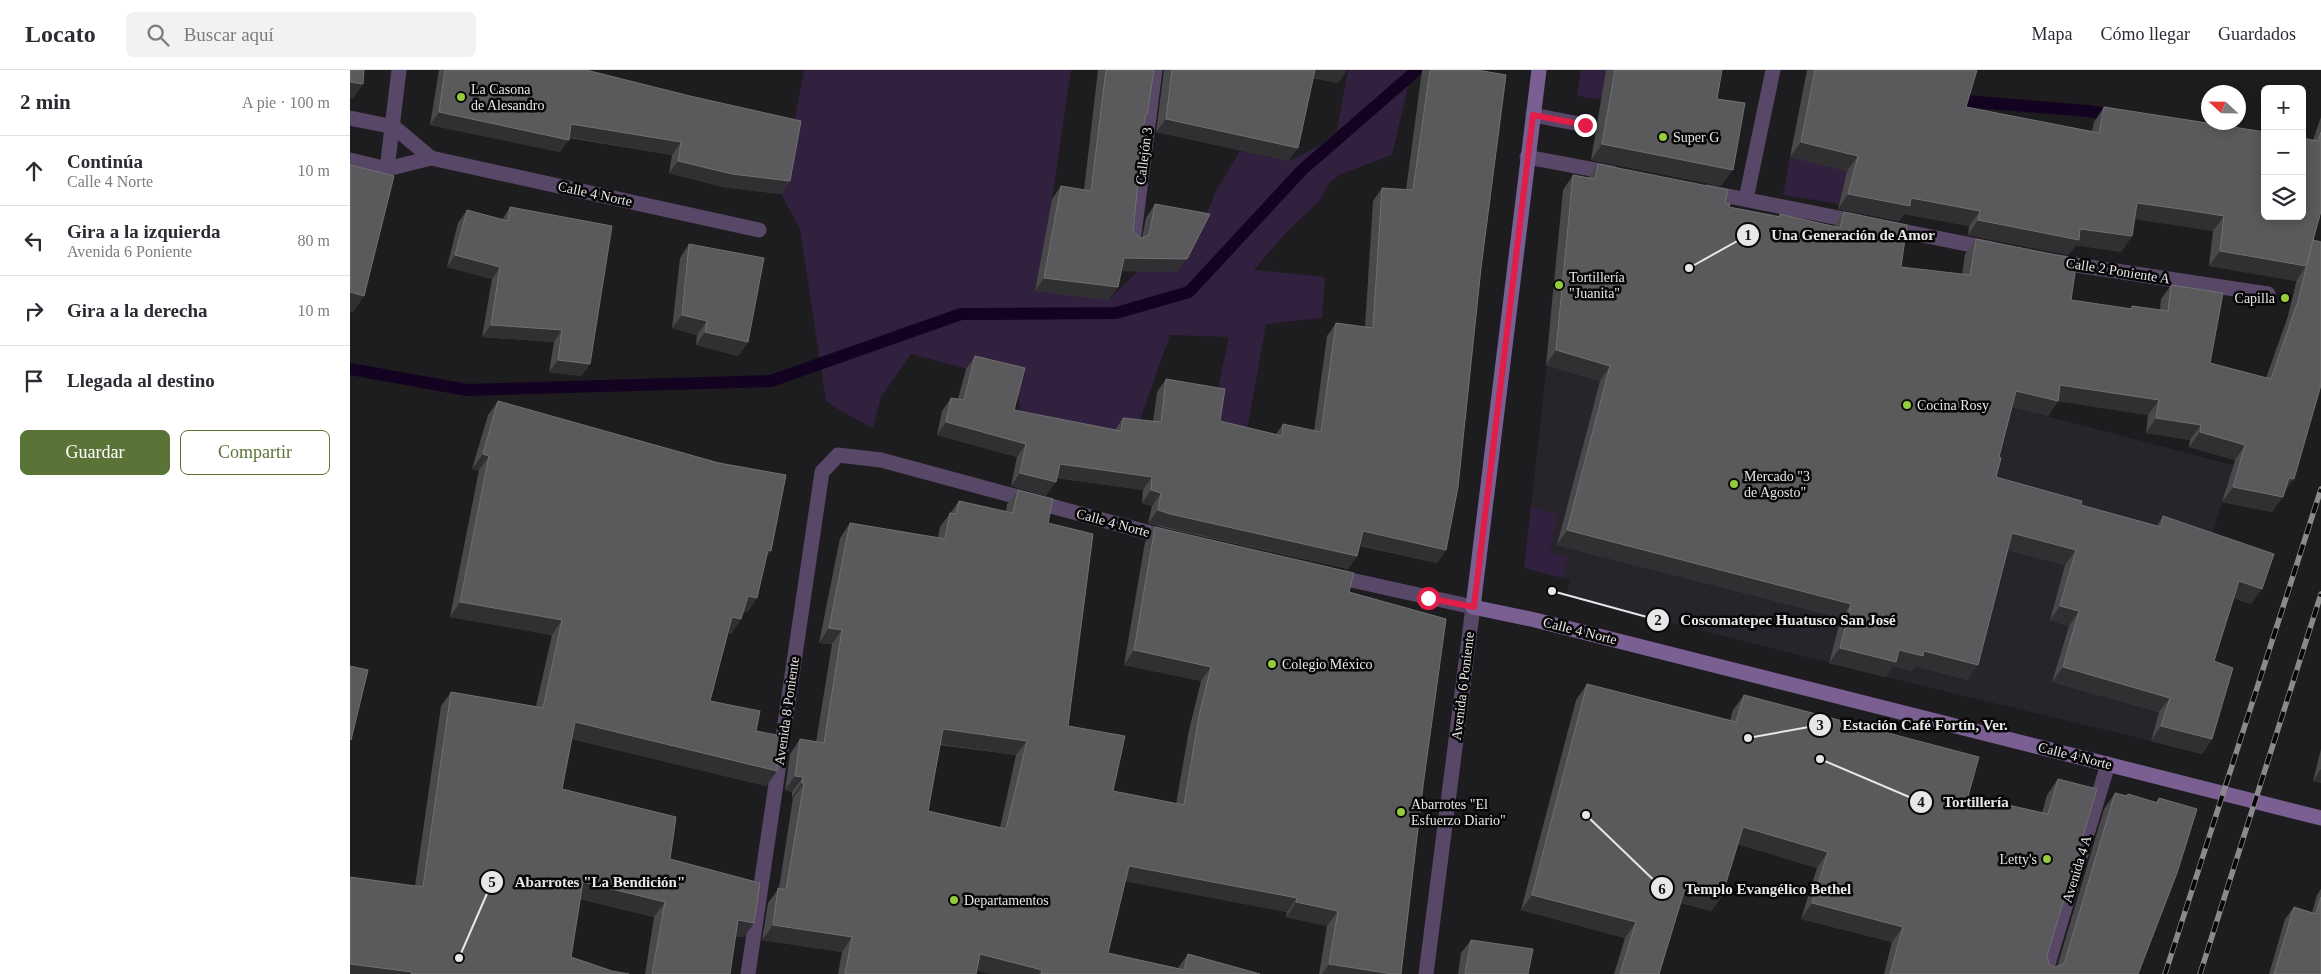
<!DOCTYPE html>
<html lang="es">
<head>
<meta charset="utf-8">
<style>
	:root { --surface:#fff; --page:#f2f2f3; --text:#2b2b33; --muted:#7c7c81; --line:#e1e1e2; --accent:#5a7337 }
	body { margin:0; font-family:"Times New Roman",serif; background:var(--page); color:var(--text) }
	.controls { position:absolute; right:15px; top:15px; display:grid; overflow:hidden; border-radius:8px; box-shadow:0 2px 12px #0003 }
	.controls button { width:45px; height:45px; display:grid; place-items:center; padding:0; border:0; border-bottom:1px solid var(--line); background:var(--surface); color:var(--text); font:25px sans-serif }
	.compass { position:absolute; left:1851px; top:15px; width:45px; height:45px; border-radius:50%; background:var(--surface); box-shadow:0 2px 12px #0003; rotate:292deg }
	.stop { position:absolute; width:15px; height:15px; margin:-11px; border:4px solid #e11d48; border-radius:50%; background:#fff }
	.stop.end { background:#e11d48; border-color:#fff; box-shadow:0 1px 5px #0008 }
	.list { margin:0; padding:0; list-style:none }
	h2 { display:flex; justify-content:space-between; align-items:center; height:65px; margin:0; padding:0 20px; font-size:21px }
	h2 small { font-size:16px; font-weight:400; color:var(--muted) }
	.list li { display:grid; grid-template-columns:32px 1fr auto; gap:15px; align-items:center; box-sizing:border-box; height:70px; padding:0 20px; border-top:1px solid var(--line) }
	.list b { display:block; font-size:19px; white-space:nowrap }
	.list p { margin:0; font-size:16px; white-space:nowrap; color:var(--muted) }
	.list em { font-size:16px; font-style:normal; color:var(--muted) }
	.actions { display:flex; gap:10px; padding:15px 20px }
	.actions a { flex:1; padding:11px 0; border:1px solid var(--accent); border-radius:8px; text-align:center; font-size:18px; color:var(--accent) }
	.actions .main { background:var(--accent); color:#fff }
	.icon { flex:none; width:28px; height:28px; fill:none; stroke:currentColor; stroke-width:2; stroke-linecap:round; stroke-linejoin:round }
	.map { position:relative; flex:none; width:1971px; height:904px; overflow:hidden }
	header { display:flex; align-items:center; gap:30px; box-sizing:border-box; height:70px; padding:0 25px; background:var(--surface); border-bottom:1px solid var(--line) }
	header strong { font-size:24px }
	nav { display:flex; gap:28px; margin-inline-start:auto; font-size:18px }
	.search { width:350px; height:45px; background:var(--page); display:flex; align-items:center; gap:12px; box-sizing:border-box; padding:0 18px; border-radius:8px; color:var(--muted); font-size:19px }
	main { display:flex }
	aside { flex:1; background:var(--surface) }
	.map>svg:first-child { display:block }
	.built { fill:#28242b }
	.green { fill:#31203e }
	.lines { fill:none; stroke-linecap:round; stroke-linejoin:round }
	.stream { stroke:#140320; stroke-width:12 }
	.lane { stroke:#584767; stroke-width:15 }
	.street { stroke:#584767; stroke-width:15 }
	.secondary { stroke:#7a5f92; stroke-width:15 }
	.rail-casing { stroke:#8a898b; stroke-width:5.5 }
	.rail { stroke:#070707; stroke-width:4; stroke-dasharray:11; stroke-linecap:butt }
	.wall { fill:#49484a; fill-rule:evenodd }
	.shaded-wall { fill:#302f31 }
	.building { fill:#5a595b; stroke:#706f71; fill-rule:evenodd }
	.route { stroke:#e11d48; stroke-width:6 }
	.poi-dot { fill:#94cc3c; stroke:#070707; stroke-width:2 }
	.labels { text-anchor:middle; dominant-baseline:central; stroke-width:5; stroke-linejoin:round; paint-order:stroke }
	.poi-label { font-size:14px; fill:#e7e6e8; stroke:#070707; text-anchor:start }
	.street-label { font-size:14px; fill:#e7e6e8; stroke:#070707 }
	.leader { fill:none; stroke:#e7e6e8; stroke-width:2 }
	.callout-dot { fill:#e7e6e8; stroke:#070707; stroke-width:2 }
	.mark-label { font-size:15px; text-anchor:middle; font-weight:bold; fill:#111 }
	.callout-label { font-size:15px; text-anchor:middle; font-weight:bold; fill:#e7e6e8; stroke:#070707; stroke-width:5; stroke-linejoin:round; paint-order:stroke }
</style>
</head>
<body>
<header>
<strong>Locato</strong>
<div class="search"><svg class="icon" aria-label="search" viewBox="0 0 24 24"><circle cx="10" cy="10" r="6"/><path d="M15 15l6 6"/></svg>Buscar aquí</div>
<nav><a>Mapa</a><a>Cómo llegar</a><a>Guardados</a></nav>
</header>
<main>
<aside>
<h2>2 min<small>A pie · 100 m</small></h2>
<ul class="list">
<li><svg class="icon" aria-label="ahead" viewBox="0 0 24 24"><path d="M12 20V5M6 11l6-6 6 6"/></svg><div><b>Continúa</b><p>Calle 4 Norte</p></div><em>10 m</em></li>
<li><svg class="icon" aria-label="left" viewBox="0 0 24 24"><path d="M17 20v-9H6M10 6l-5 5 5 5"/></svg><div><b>Gira a la izquierda</b><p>Avenida 6 Poniente</p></div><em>80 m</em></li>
<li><svg class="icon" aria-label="right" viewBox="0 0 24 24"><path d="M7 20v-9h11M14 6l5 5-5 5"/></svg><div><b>Gira a la derecha</b></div><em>10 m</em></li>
<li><svg class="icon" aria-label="arrive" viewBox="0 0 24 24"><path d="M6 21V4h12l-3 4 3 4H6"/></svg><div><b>Llegada al destino</b></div></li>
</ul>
<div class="actions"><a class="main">Guardar</a><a>Compartir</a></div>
</aside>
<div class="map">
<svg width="1971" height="904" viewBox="0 0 1971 904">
	<rect width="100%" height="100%" fill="#1d1c1e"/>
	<path class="built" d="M1202 223 1594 319 1883 395 1801 671 1479 593 1216 526 1220 510 1174 498 1199 276Z"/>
	<g class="green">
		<path d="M454 0H721L702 129 685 221 758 230 788 201 851 158 865 123 890 81 939 91 974 73 987 60 998 0H1062L1042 85 991 104 979 113 970 130 935 164 904 200 975 207 972 248 916 254 895 372 862 364 865 332 879 267 820 265 785 364 673 357 666 312 561 284 531 327 523 358 494 343 476 331 450 159 431 124Z"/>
		<path d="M1231 0H1297L1272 32 1227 26Z"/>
		<path d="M1440 87 1497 101 1489 134 1433 125Z"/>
		<path d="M1181 437 1207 445 1200 483 1218 487 1213 508 1174 498Z"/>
	</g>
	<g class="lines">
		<g class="stream">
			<path d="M1602 30 1738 41 1766 46"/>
			<path d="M0 299 117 320 421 311 611 244 766 243 839 222 952 100 1067 0"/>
		</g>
		<path class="lane" d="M1183 45 1235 55"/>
		<g class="street">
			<path d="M0 48 44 57 81 88"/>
			<path d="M1177 87 1262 103"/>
			<path d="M0 90 37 99 81 88 409 160"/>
			<path d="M37 99 49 0"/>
			<path d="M1358 122 1509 152"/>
			<path d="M1396 129 1423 0"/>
			<path d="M1537 158 1642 179"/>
			<path d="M783 172 805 0"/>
			<path d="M1706 192 1918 224"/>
			<path d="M983 506 1123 537 1076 904"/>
			<path d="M398 904 472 402 488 385 531 390 819 468"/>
			<path d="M1695 904 1758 694"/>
		</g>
		<path class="secondary" d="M1189 0 1123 537 1185 550 1971 748"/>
		<g class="rail-casing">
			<g id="rail">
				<path d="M1815 904 1971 419"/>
				<path d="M1850 904 1971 524"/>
			</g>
		</g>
		<use href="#rail" class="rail"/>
	</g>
	<g class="wall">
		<path d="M89 0H236L440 111 431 124 373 117 319 103 322 85 219 68 210 82 80 55Z"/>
		<path d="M748 0H804L797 45 795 48 783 162 791 168H792L796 148 805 134 827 202 771 201 768 217 758 230 685 221 702 129 711 116 734 120Z"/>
		<path d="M814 0H997L988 13 963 8 939 91 806 62Z"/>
		<path d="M1072 0H1127L1131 198 1096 480 1087 493 1010 476 1007 486 998 499 811 457 798 453 802 436 792 433 793 420 707 408 696 426 661 416 667 387 587 365 592 341 601 328 608 329 616 299 625 286 664 340 765 360 773 348 803 352 807 322 816 309 870 351 926 364 933 354 964 361 977 266 986 253 1015 257 1023 131 1032 118 1056 120Z"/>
		<path d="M1256 0H1372L1367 29 1371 116 1241 90Z"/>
		<path d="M1457 0H1627L1616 37 1742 61 1744 52 1754 37 1963 70 1971 47V141L1963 170 1934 423 1922 442 1872 432 1885 390 1839 377 1840 370 1796 363 1798 345 1708 331 1698 346 1662 337 1649 387 1646 407 1731 435 1807 456 1813 446 1901 534 1884 528 1864 591 1862 669 1852 684 1801 671 1809 642 1702 612 1719 556 1700 550 1715 495 1658 480 1618 610 1565 596 1562 601 1543 596 1536 607 1479 593 1491 548 1207 475 1250 311 1196 295 1213 120 1223 105 1238 108 1248 94 1375 133 1379 137 1429 146 1430 144 1484 156 1494 142 1551 197 1612 205 1615 184 1626 169 1721 230 1781 239 1782 236 1810 240 1811 229 1821 215 1860 293 1916 308 1938 246 1947 209 1946 211 1859 196 1863 161 1820 154 1784 149 1782 166 1771 182 1726 175 1718 185 1618 165 1619 156 1554 144 1549 151 1488 139 1497 101 1440 87Z"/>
		<path d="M160 137 240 294 231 306 199 302 204 272 132 267 142 209 97 197 108 153 117 140 152 150Z"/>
		<path d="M339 174 398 272 388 286 346 275 347 265 322 258 330 188Z"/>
		<path d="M148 331 416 489 407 528 397 542H393L391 549 381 564 378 563 360 631 406 661 427 701 416 716 222 669 212 719 320 789 404 853 394 867 385 866 380 904H295L304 847 230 829 221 887 262 901 279 904H0L65 816 91 636 101 622 186 636 202 565 100 547 129 400 122 399 138 345Z"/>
		<path d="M668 420 698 453 718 656 763 721 826 734 839 660 851 611 774 595 795 472 805 457 999 522 1073 716 1051 904H969L977 856 936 847 937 842 775 811 758 883 828 898 838 884 910 904H641L627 900 626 904H488L492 882 412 870 418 833 429 818 443 728 442 727V722L435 720 440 684 450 669 466 672 482 574 469 573 490 468 500 453 588 467 590 457 609 431 656 442 657 434ZM590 675 666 685 650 758 578 741Z"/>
		<path d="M1237 614 1380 650 1383 640 1394 625 1618 726 1692 743 1697 725 1708 709 1697 886 1699 894 1704 897H1707L1754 739 1765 723 1777 726 1778 724 1805 733 1809 728 1788 904H1534L1542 872 1451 849 1467 798 1388 774 1372 826 1361 841 1331 833 1309 904H1264L1275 868 1171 840 1226 630Z"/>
		<path d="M1971 679V713L1963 711Z"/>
		<path d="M1971 819V904H1919L1935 849 1944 837 1962 843 1967 825Z"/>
		<path d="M1121 870 1178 904H1108L1111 883Z"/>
	</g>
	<g class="shaded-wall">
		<path d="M961 0H997L988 13 957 6Z"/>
		<path d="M0 12 13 14 3 29 0 28Z"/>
		<path d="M89 42 219 70 210 82 80 55Z"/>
		<path d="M816 49 948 78 939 91 806 62Z"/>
		<path d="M221 54 331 72 322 85 212 66Z"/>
		<path d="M1451 72 1508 86 1497 101 1440 87Z"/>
		<path d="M1252 74 1383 100 1371 116 1241 90Z"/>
		<path d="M328 91 440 111 431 124 373 117 319 103Z"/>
		<path d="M1498 124 1561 128 1630 141 1619 156 1554 144 1549 151 1488 139Z"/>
		<path d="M1787 133 1830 139 1874 146 1863 161 1776 148Z"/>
		<path d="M1628 150 1730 159 1782 166 1771 182 1726 175 1718 185 1618 165Z"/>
		<path d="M1870 181 1956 196 1946 211 1859 196Z"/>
		<path d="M105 185 150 197 142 209 97 197Z"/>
		<path d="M774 188 837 189 827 202 764 201Z"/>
		<path d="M694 208 768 217 758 230 685 221Z"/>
		<path d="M0 222 14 226 3 243 0 242Z"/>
		<path d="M332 245 357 251 347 265 322 258Z"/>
		<path d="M141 255 212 260 204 272 132 267Z"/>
		<path d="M355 262 398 272 388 286 346 275Z"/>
		<path d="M1206 280 1260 296 1250 311 1196 295Z"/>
		<path d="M208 290 240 294 231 306 199 302Z"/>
		<path d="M1710 315 1809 330 1798 345 1705 331H1708L1698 346 1656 336 1666 321Z"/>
		<path d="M1806 348 1851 355 1840 370 1796 363Z"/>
		<path d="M596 352 676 374 667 387 587 365Z"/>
		<path d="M1850 362 1895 375 1885 390 1839 377Z"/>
		<path d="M133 384 139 386 129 400 122 399Z"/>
		<path d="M710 394 802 407 793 420 700 407Z"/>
		<path d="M670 403 706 412 696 426 661 416Z"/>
		<path d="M1939 408 1944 409 1933 424Z"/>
		<path d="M1883 417 1933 427 1922 442 1872 432Z"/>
		<path d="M801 420 811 423 802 436 792 433Z"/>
		<path d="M808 440 1007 486 998 499 798 453Z"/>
		<path d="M1217 460 1501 534 1491 548 1207 475Z"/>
		<path d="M1013 461 1096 480 1087 493 1004 474Z"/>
		<path d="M1662 463 1726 480 1715 495 1652 478Z"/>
		<path d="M418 480 421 481 411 495Z"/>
		<path d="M1889 511 1912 519 1901 534 1879 526Z"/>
		<path d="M398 526 407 528 397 542 387 540Z"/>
		<path d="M110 532 212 550 202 565 100 547Z"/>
		<path d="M1710 536 1729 541 1719 556 1700 550Z"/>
		<path d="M382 547 391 549 381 564 372 561Z"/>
		<path d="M479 558 492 560 482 574 469 573Z"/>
		<path d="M1490 578 1574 581 1628 595 1618 610 1565 596 1562 601 1543 596 1536 607 1479 593Z"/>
		<path d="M784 580 861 597 851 611 774 595Z"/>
		<path d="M1713 597 1820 628 1809 642 1702 612Z"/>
		<path d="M225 652 427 701 416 716 215 667Z"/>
		<path d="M1811 656 1862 669 1852 684 1801 671Z"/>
		<path d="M593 659 677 671 666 685 583 673Z"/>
		<path d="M1971 699V713L1963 711Z"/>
		<path d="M445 706 453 707 442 722 435 720Z"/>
		<path d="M452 713H454L443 728 442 727Z"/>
		<path d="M1393 757 1478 782 1467 798 1382 772Z"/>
		<path d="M779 796 947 828 937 842 769 810Z"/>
		<path d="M233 812 315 832 304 847 223 827Z"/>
		<path d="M1336 815 1372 826 1361 841 1325 831Z"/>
		<path d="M1182 825 1286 852 1275 868 1171 840Z"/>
		<path d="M946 832 988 841 977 856 936 847Z"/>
		<path d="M1462 833 1553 857 1542 872 1451 849Z"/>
		<path d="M388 850 404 853 394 867 377 865Z"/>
		<path d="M423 855 502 867 492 882 412 870Z"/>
		<path d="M630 884 692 900 689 904H641L620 899Z"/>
		<path d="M0 894 62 902 60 904H0Z"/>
		<path d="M979 894 1042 904H972Z"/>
	</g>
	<g class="building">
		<path d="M0 0H14L13 14 0 12Z"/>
		<path d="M95 0H236L340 26 451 51 440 111 382 104 328 91 331 72 221 54 219 70 89 42Z"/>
		<path d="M756 0H804L797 45H795L783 162 791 168 799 165 805 134 860 144 837 189 774 188 768 217 694 208 711 116 741 121Z"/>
		<path d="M822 0H965L948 78 816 49Z"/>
		<path d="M1080 0H1127L1156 5 1131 198 1108 417 1096 480 1013 461 1007 486 820 444 808 440 811 423 801 420 802 407 710 394 706 412 670 403 676 374 596 352 601 328 614 330 625 286 675 298 664 340 771 361 773 348 811 352 816 309 875 319 870 351 932 366 933 354 971 362 986 253 1023 258 1032 118 1063 120Z"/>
		<path d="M1265 0H1372L1367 29 1395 33 1383 100 1252 74Z"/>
		<path d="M1465 0H1627L1616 37 1749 63 1754 37 1915 62V146H1952V68L1968 71 1971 62V141L1956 196 1870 181 1874 146 1830 139 1787 133 1782 166 1730 159 1729 170 1628 150 1630 141 1561 128 1560 136 1498 124 1508 86 1451 72Z"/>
		<path d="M1248 94 1378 120 1375 133 1380 134 1379 137 1430 147V144L1490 158 1494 142 1557 155 1551 197 1620 205 1626 169 1727 189 1721 230 1782 239V236L1818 241 1821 215 1873 223 1860 293 1921 309 1948 231 1963 170 1971 172V315L1944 409 1939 408 1933 427 1883 417 1895 375 1850 362 1851 355 1806 348 1809 330 1710 315 1708 331 1666 321 1649 387 1651 388 1646 407 1732 431 1731 435 1811 457 1813 446 1924 484 1912 519 1889 511 1864 591 1883 598 1862 669 1811 656 1820 628 1713 597 1729 541 1710 536 1726 480 1662 463 1628 595 1574 581 1573 586 1549 580 1546 592 1490 578 1501 534 1217 460 1260 296 1206 280 1223 105 1245 109Z"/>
		<path d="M0 95 44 106 14 226 0 222Z"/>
		<path d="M160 137 262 156 240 294 208 290 212 260 141 255 150 197 105 185 117 140 158 151Z"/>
		<path d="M339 174 414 188 398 272 355 262 357 251 332 245Z"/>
		<path d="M148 331 369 393 436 405 421 481 418 480 407 528 398 526 391 549 382 547 360 631 410 641 406 661 432 666 427 701 225 652 212 719 326 747 320 789 410 813 404 853 388 850 380 904H302L315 832 233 812 221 887 262 901 279 904H61L62 902 0 894V807L73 817 101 622 193 638 212 550 110 532 139 386 133 384Z"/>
		<path d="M668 420 703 429 698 453 743 464 718 656 775 666 763 721 834 735 849 646 861 597 784 580 805 457 1004 503 999 522 1096 549 1073 716 1051 904H1042L979 894 988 841 946 832 947 828 779 796 758 883 834 900 838 884 910 904H691L692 900 630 884 626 904H495L502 867 423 855 428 818 436 820 454 713H452L453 707 445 706 450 669 474 673 492 560 479 558 500 453 595 469 600 443 606 444 609 431 663 443ZM593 659 677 671 656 759 578 741Z"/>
		<path d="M0 596 18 600 1 670 0 669Z"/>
		<path d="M1237 614 1386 652 1394 625 1629 687 1618 726 1698 744 1708 709 1747 719 1697 886 1699 894 1704 897 1712 895 1715 891 1765 723 1777 726 1778 724 1808 733 1809 728 1847 739 1827 803 1788 904H1540L1553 857 1462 833 1478 782 1393 757 1372 826 1336 815 1309 904H1270L1286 852 1182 825Z"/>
		<path d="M1971 827V904H1924L1944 837 1966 844Z"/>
		<path d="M1121 870 1183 879 1178 904H1115Z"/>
	</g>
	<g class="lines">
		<path class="route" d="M1078 528 1124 537 1183 45 1235 55"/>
	</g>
	<g class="poi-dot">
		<circle cx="111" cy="27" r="5"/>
		<circle cx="1313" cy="67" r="5"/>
		<circle cx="1209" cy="215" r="5"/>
		<circle cx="1935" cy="228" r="5"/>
		<circle cx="1557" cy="335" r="5"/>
		<circle cx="1384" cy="414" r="5"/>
		<circle cx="922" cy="594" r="5"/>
		<circle cx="1051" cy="742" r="5"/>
		<circle cx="1697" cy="789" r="5"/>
		<circle cx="604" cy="830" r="5"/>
	</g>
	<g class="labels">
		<g class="poi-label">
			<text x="121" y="19">La Casona<tspan x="121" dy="16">de Alesandro</tspan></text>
			<text x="1323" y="67">Super G</text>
			<text x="1219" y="207">Tortillería<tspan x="1219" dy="16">"Juanita"</tspan></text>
			<text x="1925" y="228" text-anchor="end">Capilla</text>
			<text x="1567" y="335">Cocina Rosy</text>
			<text x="1394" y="406">Mercado "3<tspan x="1394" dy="16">de Agosto"</tspan></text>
			<text x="932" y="594">Colegio México</text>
			<text x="1061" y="734">Abarrotes "El<tspan x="1061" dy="16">Esfuerzo Diario"</tspan></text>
			<text x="1687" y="789" text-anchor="end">Letty's</text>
			<text x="614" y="830">Departamentos</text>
		</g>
		<g class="street-label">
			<text transform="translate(794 86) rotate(-83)">Callejón 3</text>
			<text transform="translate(245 124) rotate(12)">Calle 4 Norte</text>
			<text transform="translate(1768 201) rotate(9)">Calle 2 Poniente A</text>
			<text transform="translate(763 453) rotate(15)">Calle 4 Norte</text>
			<text transform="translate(1230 561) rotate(14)">Calle 4 Norte</text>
			<text transform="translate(1113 616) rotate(-83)">Avenida 6 Poniente</text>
			<text transform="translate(437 641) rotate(-82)">Avenida 8 Poniente</text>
			<text transform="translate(1725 686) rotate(14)">Calle 4 Norte</text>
			<text transform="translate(1727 799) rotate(-73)">Avenida 4 A</text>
		</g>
	</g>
	<path class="leader" d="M1339 198L1398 165M1202 521L1308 550M1398 668L1470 655M1470 689L1571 732M109 888L142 812M1236 745L1312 818"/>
	<g class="callout-dot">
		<circle cx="1339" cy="198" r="5"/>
		<circle cx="1202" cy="521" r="5"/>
		<circle cx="1398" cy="668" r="5"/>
		<circle cx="1470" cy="689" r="5"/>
		<circle cx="109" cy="888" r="5"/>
		<circle cx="1236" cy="745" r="5"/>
		<circle cx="1398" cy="165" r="12"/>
		<circle cx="1308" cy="550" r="12"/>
		<circle cx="1470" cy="655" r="12"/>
		<circle cx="1571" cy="732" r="12"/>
		<circle cx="142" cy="812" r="12"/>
		<circle cx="1312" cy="818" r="12"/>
	</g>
	<g class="mark-label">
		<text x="1398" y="170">1</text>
		<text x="1308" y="555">2</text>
		<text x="1470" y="660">3</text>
		<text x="1571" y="737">4</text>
		<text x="142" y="817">5</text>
		<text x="1312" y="824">6</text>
	</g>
	<g class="callout-label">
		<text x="1503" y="170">Una Generación de Amor</text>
		<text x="1438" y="555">Coscomatepec Huatusco San José</text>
		<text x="1575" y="660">Estación Café Fortín, Ver.</text>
		<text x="1626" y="737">Tortillería</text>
		<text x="250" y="817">Abarrotes "La Bendición"</text>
		<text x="1418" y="824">Templo Evangélico Bethel</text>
	</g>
</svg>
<div class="controls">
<button>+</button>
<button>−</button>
<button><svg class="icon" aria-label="layers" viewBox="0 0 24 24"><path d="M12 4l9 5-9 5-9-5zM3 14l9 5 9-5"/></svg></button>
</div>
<svg class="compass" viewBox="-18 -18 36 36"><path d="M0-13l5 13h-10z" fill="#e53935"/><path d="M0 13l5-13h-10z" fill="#7c7c81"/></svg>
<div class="stop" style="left:1078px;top:528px"></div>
<div class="stop end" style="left:1235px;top:55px"></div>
</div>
</main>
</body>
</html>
